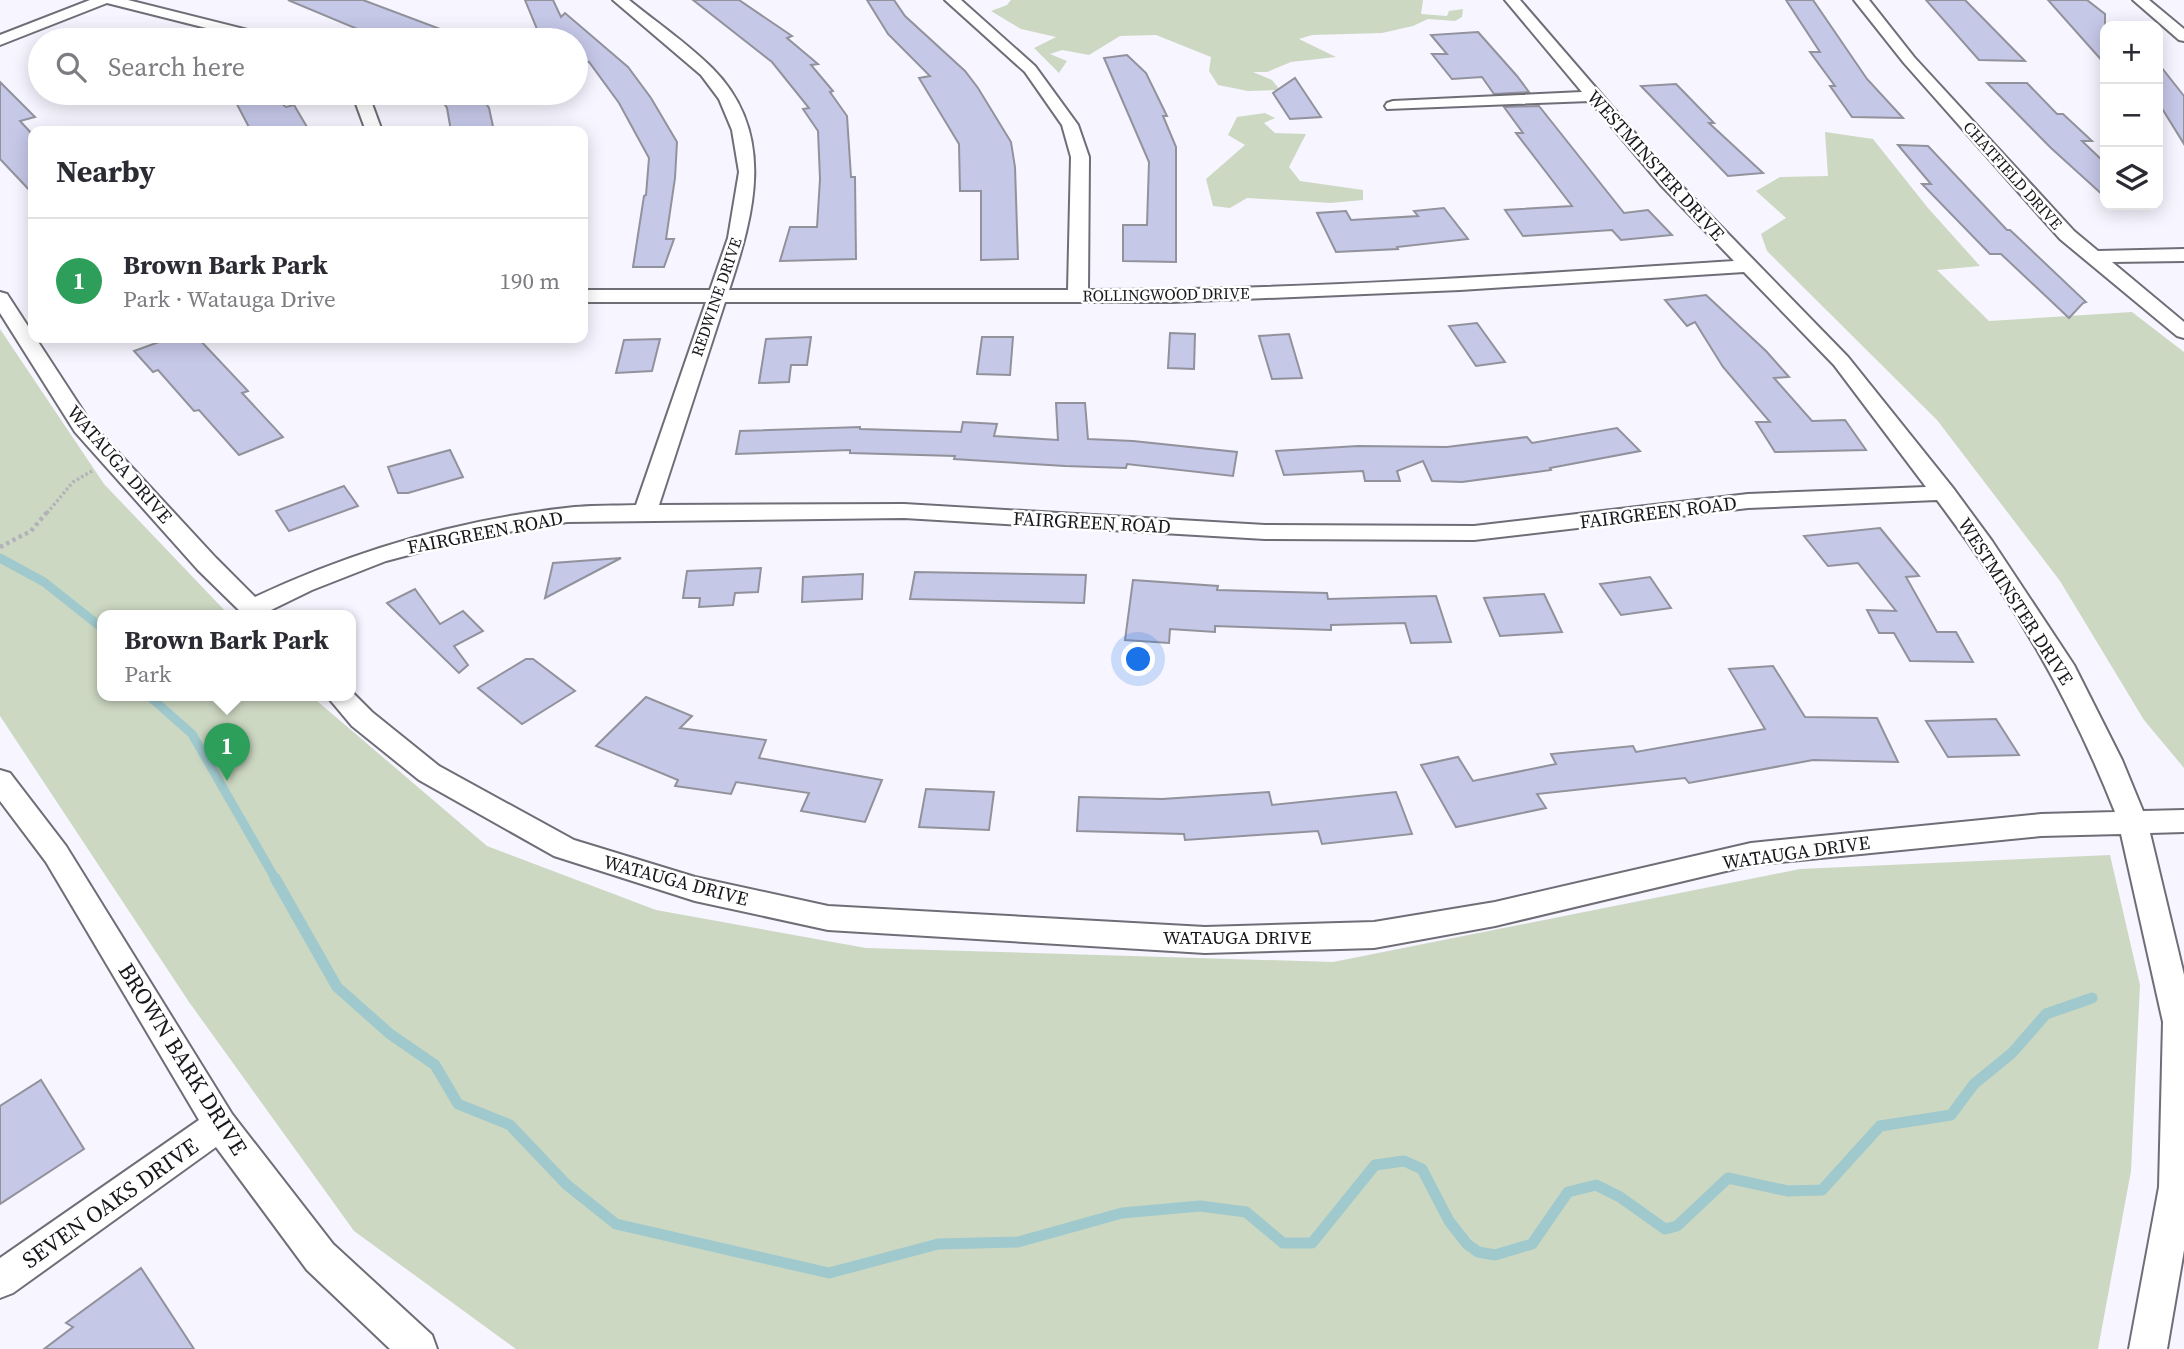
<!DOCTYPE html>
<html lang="en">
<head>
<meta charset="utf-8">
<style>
	:root { --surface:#fff; --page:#f2f2f3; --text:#2b2b33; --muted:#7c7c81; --line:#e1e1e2; --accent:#0b8043 }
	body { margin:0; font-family:"Source Serif 4",serif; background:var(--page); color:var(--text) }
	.controls { position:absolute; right:21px; top:21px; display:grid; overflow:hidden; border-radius:14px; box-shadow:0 4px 18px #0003 }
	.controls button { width:63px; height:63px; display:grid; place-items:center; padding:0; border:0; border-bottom:2px solid var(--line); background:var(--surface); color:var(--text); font:35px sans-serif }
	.you { position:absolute; left:1139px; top:660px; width:24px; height:24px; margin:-18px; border:5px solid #fff; border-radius:50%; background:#1a73e8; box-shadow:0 0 0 10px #1a73e833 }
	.badge { display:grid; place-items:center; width:46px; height:46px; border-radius:50%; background:var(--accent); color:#fff; font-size:23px; font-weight:700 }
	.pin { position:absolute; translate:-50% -58px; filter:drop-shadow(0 2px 4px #0008) }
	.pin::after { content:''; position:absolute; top:37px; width:24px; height:21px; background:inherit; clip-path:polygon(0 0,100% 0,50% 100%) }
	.popup { position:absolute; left:97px; top:610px; width:259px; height:91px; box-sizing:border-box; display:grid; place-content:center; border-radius:14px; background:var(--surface); filter:drop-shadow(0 2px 5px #0005); font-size:23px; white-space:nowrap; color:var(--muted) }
	.popup b { font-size:26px; color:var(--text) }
	.popup::after { content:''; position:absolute; left:50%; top:100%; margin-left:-14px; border:14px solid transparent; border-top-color:var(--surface) }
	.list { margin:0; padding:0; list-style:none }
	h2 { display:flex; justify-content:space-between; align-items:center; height:91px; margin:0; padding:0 28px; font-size:30px }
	h2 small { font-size:23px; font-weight:400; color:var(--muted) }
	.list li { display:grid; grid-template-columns:46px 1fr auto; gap:21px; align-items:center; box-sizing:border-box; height:126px; padding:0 28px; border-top:2px solid var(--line) }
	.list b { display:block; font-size:26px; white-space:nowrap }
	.list p { margin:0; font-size:23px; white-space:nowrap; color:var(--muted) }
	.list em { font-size:23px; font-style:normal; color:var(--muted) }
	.icon { flex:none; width:38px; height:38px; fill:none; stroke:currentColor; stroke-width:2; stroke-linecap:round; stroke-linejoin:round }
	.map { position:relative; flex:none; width:2184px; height:1349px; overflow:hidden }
	.search { position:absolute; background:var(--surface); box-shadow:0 4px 18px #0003; left:28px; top:28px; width:560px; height:77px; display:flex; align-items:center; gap:18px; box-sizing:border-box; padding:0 24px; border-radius:38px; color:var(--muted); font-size:26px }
	.panel { position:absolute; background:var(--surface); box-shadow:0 4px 18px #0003; left:28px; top:126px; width:560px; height:217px; border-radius:14px }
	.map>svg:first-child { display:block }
	.green { fill:#cdd8c3 }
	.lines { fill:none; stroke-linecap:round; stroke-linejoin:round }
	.stream-far1 { stroke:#9fc9cd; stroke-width:9 }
	.stream { stroke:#9fc9cd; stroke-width:11 }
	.building { fill:#c6c8e8; stroke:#92929c; stroke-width:2 }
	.street-casing { stroke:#6f6d76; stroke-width:4 }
	.path-far1 { stroke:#b3b2ba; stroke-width:3.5; stroke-dasharray:2.5 2.5; stroke-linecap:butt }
	.path { stroke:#b3b2ba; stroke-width:4.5; stroke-dasharray:3.5 3.5; stroke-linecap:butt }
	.street { fill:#fff; fill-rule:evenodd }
	.labels { text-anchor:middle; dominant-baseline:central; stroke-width:5; stroke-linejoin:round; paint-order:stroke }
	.far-street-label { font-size:16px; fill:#18171b; stroke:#fff }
	.street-label { font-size:19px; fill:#18171b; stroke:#fff }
	.near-street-label { font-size:23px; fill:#18171b; stroke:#fff }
</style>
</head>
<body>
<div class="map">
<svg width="2184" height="1349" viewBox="0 0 2184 1349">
	<rect width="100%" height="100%" fill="#f7f5ff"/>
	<g class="green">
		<path d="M1011 0H1423L1421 14 1447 16 1449 11 1463 9 1462 17 1455 21 1428 19 1413 26 1382 33 1312 35 1299 39 1336 57 1291 62 1267 72H1253L1272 80 1280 90 1248 91 1218 85 1209 71 1211 57 1156 35 1120 36 1089 55 1062 50 1050 54 1067 61 1059 73 1034 48 1056 37 1021 29 991 11 1007 5Z"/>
		<path d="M1265 113 1275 118 1264 123 1275 133 1306 134 1289 167 1300 181 1363 190V200L1331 203 1247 198 1230 208 1213 206 1206 179 1245 145 1228 135 1237 117Z"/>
		<path d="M1825 132 1873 139 1928 208 1980 266 1937 270 1989 321 2132 312 2184 352V768L2144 720 2060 581 1937 420 1767 251 1761 234 1786 218 1756 191 1780 177 1828 176Z"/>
		<path d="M0 329 104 484 229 615H103V695H310L487 846 656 910 866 948 1333 962 1800 869 2110 855 2140 985 2131 1171 2098 1349H516L354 1231 189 1002 0 716Z"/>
	</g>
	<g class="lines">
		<g class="stream-far1">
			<path d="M0 558 44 582 102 628 103 634"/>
			<path d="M148 695 192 734 276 880"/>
		</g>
		<path class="stream" d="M275 878 337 987 390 1034 435 1065 458 1104 510 1125 567 1185 616 1224 829 1273 938 1244 1018 1242 1122 1213 1200 1206 1246 1212 1283 1243H1312L1375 1165 1404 1161 1422 1169 1449 1221 1467 1244 1478 1252 1495 1255 1532 1244 1568 1192 1596 1185 1620 1197 1665 1229 1677 1226 1728 1178 1788 1191 1822 1190 1880 1126 1951 1115 1974 1084 2012 1053 2046 1014 2092 998"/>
	</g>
	<g class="building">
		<path d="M288 0H363L464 38V40H382L365 30 362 31Z"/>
		<path d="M525 0H553L561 17 565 13 628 67 651 98 677 142 675 178 666 239H674L664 267H633L644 196 646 195 649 158 619 103 589 62 585 63 576 55V40L569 35 546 40 539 34Z"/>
		<path d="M693 0H739L792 36 787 38 818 64 811 65 833 91 830 92 847 116 851 177H855L856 259 780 261 790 227H817L820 179 818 131 803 109 809 108 772 62Z"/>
		<path d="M867 0H894L905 16 965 71 978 88 1011 142 1015 167 1018 259 981 260V191H960L959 144 919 78 930 76 888 34Z"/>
		<path d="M1786 0H1813L1867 79 1903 118 1852 117 1830 86H1835L1810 52H1820Z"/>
		<path d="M1926 0H1965L2025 61 1979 60Z"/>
		<path d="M2048 0H2087L2105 14V64Z"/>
		<path d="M1478 32 1517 76 1529 92 1494 94 1482 77 1452 79 1432 54H1447L1431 35Z"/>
		<path d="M1127 55 1146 73 1167 116H1163L1176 147V262L1123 261V225H1147L1149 162 1104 58Z"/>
		<path d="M2158 63 2184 96V144L2158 102Z"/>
		<path d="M1295 78 1321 117 1290 119 1273 93Z"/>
		<path d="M0 82 35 117 20 121 33 135V194L0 159Z"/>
		<path d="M1987 83H2027L2057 114H2063L2092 141H2082L2105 163V197L2051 148Z"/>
		<path d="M1676 84 1714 123H1709L1763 173 1728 176 1641 86Z"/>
		<path d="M231 93H267L286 107 294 105 307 127 289 131H251Z"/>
		<path d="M437 93H479L489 108 494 131H451L447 108Z"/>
		<path d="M1539 106 1624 213 1648 210 1672 235 1621 240 1612 230 1523 236 1505 210 1572 206 1516 133H1523L1504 107Z"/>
		<path d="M1898 145 1928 146 2007 230H2010L2086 302 2083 303 2069 318 2001 254H1990L1922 184H1931Z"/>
		<path d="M1444 208 1468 239 1397 247 1398 249 1336 252 1317 213 1346 211 1351 220 1418 216 1414 211Z"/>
		<path d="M1706 295 1766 351 1789 377 1774 378 1812 421 1845 420 1866 450 1775 452 1756 422H1770L1723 367 1695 322 1687 326 1665 300Z"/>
		<path d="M1477 323 1505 362 1476 366 1449 326Z"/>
		<path d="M1170 333 1195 334 1194 369 1168 368Z"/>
		<path d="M1289 334 1302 378 1272 379 1259 336Z"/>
		<path d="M811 337 807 365H791L789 382 759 383 766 339Z"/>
		<path d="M982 337H1013L1010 375 977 374Z"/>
		<path d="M170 338H198L248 391 242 393 283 437 239 455 199 410 194 411 158 370 153 372 134 351Z"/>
		<path d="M660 339 652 371 616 373 624 340Z"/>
		<path d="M1056 403H1085L1088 439 1133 441 1237 452 1233 476 1127 464 1126 468 1065 466 954 459 955 456 850 453V450L736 454 740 431 860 427V429L961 432 963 422 997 424 994 436 1058 440Z"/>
		<path d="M1617 428 1640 451 1550 468 1551 470 1462 482 1432 481 1423 461 1397 471 1400 481H1365L1363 471 1284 475 1276 451 1358 446 1447 447 1527 437 1532 443Z"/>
		<path d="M450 450 463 477 408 493H398L388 467Z"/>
		<path d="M344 486 358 506 289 531 276 511Z"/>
		<path d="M1880 528 1919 576 1906 577 1937 632H1956L1973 662 1910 661 1894 633H1879L1867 610 1896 611 1858 563 1828 566 1804 536Z"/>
		<path d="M621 558 545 598 553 563Z"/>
		<path d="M761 568 758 592 735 593 733 605 699 607 700 598H683L687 571Z"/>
		<path d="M915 572 1086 575 1084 603 910 599Z"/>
		<path d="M863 574 862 599 802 602 803 577Z"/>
		<path d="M1650 577 1671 608 1621 615 1600 584Z"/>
		<path d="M1133 580 1218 586 1217 590 1327 593 1328 599 1436 596 1451 642 1411 643 1405 623 1331 625V630L1215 626V632L1170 629 1169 643 1125 640Z"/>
		<path d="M415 589 440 624 463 611 483 631 454 646 468 665 459 673 387 603Z"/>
		<path d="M1544 594 1562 632 1500 636 1484 598Z"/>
		<path d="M526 659H533L575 691 522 724 478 688Z"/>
		<path d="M1773 666 1805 717 1877 718 1898 762 1813 760 1689 783 1685 778 1537 794 1546 808 1456 827 1421 765 1458 757 1473 781 1556 764 1551 754 1633 746 1636 752 1765 729 1729 669Z"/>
		<path d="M646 697 692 716 680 728 766 740 759 758 882 780 865 822 801 811 809 793 736 782 731 794 675 786 678 780 596 746Z"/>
		<path d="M1996 719 2019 755 1948 757 1926 721Z"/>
		<path d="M926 789 994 792 989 830 919 827Z"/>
		<path d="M1269 792 1272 805 1396 792 1412 834 1322 844 1318 831 1185 840 1184 834 1077 831 1079 797 1162 799Z"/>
		<path d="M41 1080 84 1149 0 1204V1106Z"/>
		<path d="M141 1268 194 1349H44L73 1327 66 1323Z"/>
	</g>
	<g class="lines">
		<g class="street-casing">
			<g id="street">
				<path d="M90 0H128L276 37 279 40H254L107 3 0 45V35Z"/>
				<path d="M613 0H629C656 22 687 43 712 68 777 133 754 214 729 290H1068L1071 157 1062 125 1025 72 945 0H961L1035 66 1078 125 1089 157 1088 290C1303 290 1519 275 1734 261L1660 184 1590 101 1387 109 1385 106 1387 103 1393 101 1582 92 1505 0H1520L1672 176 1848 357 1953 488 1992 541 2074 665 2122 760 2143 811 2184 810V832L2150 833 2184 975V1250L2167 1349H2129L2159 1187 2163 1022 2121 834 2041 836 1751 865 1495 926 1374 948 1205 953 828 930 695 901 554 856 419 780 352 726 326 695H351V691L372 712 439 766 574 840 695 877 828 906 1205 927 1374 922 1495 902 1751 843 2041 814 2115 812C2069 696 2012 599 1937 500L1748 508 1474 540 1265 539 904 518 567 522 473 538 386 561 312 590 269 611 271 615H244L198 570 75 432 0 313V292L7 294 91 423 216 558 255 597C353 551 459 520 566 508 589 505 613 506 636 505L706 302H583V290H710L728 238 739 172 732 130 719 99 701 75ZM1744 272 1834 365 1926 487 1748 494 1474 526 1265 525 904 504 659 505 725 302H1172L1460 290Z"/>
				<path d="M1854 0H1869L1914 57 2074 231 2098 251 2184 249V261L2112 262 2184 322V338L2177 336 2060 239 1904 63Z"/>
				<path d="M2133 0H2149L2184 29V41L2179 40Z"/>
				<path d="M352 93H368L382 131H366Z"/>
				<path d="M0 770 10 773 66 846 232 1114 333 1244 432 1335 437 1349H390L307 1270 216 1147 13 1293 0 1298V1258L199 1120 46 862 0 801Z"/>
			</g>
		</g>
		<path class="path-far1" d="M47 513 73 482 92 471"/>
		<path class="path" d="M0 547 31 531 48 511"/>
		<use href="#street" class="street"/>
	</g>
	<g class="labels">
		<g class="far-street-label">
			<text transform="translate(2013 175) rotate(48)">CHATFIELD DRIVE</text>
			<text transform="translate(1166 294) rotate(-1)">ROLLINGWOOD DRIVE</text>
			<text transform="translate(716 297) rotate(-71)">REDWINE DRIVE</text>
		</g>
		<g class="street-label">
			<text transform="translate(1656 165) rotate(48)">WESTMINSTER DRIVE</text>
			<text transform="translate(120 464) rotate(49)">WATAUGA DRIVE</text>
			<text transform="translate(1658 512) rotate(-7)">FAIRGREEN ROAD</text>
			<text transform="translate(1092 522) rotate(3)">FAIRGREEN ROAD</text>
			<text transform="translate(485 532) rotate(-11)">FAIRGREEN ROAD</text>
			<text transform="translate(2016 601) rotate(57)">WESTMINSTER DRIVE</text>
			<text transform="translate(1796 852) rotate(-8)">WATAUGA DRIVE</text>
			<text transform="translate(676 880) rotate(15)">WATAUGA DRIVE</text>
			<text x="1237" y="937">WATAUGA DRIVE</text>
		</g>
		<g class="near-street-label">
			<text transform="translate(183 1059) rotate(58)">BROWN BARK DRIVE</text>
			<text transform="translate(110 1203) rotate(-35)">SEVEN OAKS DRIVE</text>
		</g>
	</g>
</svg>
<div class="controls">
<button>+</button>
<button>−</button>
<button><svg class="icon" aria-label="layers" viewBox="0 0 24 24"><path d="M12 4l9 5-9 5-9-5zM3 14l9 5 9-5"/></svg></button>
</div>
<div class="you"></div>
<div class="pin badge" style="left:227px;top:781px;background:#2e9e5b">1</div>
<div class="popup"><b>Brown Bark Park</b>Park</div>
<div class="search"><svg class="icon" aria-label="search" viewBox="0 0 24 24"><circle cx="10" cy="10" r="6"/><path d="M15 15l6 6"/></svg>Search here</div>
<section class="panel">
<h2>Nearby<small></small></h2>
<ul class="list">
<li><span class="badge" style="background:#2e9e5b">1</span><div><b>Brown Bark Park</b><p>Park · Watauga Drive</p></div><em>190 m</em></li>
</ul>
</section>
</div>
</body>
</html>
